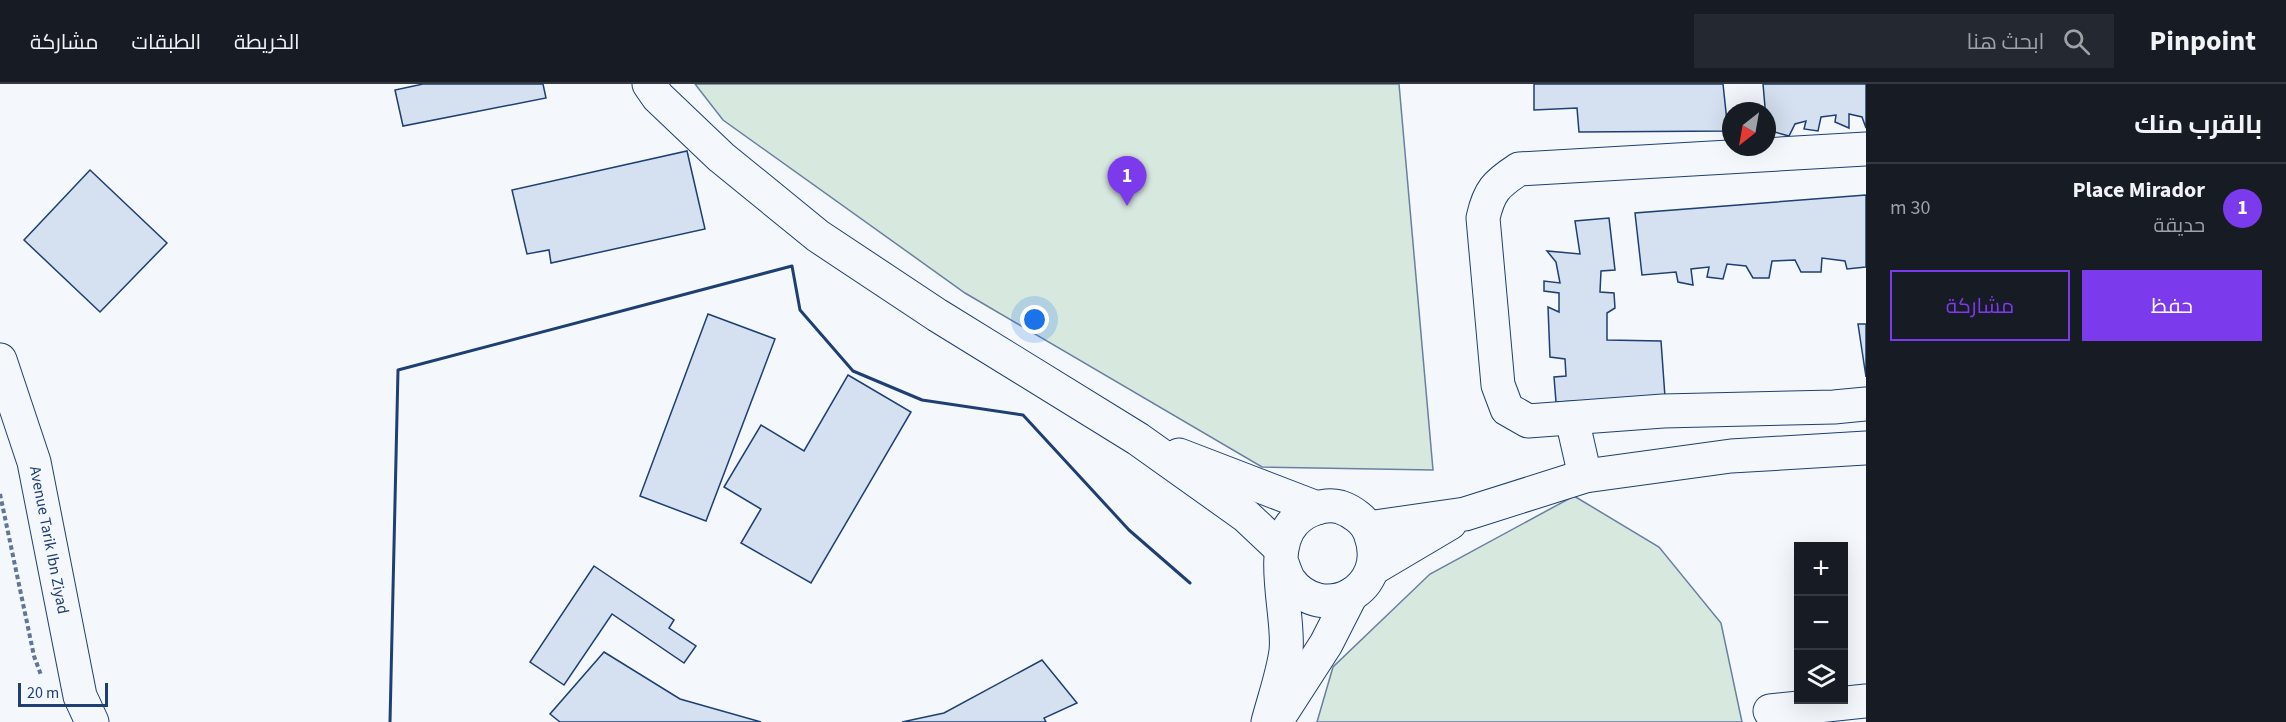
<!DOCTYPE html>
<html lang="ar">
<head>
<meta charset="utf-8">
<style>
	:root { --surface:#171b24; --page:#242831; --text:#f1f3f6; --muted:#9ea1a6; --line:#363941; --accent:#7c3aed }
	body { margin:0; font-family:"Source Sans 3",Cairo,sans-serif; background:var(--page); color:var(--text); direction:rtl }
	.controls { position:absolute; right:18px; bottom:18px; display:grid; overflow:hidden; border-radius:0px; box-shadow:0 6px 24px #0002 }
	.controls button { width:54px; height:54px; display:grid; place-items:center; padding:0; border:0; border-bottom:2px solid var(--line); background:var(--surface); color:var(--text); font:30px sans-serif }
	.compass { position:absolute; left:1722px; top:18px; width:54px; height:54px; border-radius:50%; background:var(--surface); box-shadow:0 6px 24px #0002; rotate:211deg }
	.scale { position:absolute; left:18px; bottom:15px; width:90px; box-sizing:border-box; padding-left:6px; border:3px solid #1d3f73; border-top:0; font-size:16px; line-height:21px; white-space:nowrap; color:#1d3f73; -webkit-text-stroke:4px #f4f7fb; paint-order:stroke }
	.you { position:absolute; left:1035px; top:236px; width:21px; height:21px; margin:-15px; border:4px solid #fff; border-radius:50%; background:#1a73e8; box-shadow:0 0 0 9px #1a73e833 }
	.badge { display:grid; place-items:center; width:39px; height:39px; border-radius:50%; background:var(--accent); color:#fff; font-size:20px; font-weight:700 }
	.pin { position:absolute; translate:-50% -50px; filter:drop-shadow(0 2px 3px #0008) }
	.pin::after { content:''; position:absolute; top:32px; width:21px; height:18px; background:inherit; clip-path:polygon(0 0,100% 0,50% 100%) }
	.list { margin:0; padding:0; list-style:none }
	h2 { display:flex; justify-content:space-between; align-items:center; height:78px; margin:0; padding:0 24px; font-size:26px }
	h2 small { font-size:20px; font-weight:400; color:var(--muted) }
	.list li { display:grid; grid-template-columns:39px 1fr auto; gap:18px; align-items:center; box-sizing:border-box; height:90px; padding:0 24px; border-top:2px solid var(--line) }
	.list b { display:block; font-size:22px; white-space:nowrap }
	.list p { margin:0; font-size:20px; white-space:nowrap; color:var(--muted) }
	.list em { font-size:20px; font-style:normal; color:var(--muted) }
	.actions { display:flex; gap:12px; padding:18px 24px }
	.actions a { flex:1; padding:14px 0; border:2px solid var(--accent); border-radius:0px; text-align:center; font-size:21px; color:var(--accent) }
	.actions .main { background:var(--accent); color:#fff }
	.icon { flex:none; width:33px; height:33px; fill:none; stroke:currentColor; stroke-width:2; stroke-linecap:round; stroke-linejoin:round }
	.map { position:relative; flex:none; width:1866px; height:638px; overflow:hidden; direction:ltr }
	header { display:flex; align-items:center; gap:36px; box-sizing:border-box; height:84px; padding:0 30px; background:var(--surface); border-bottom:2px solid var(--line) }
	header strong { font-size:28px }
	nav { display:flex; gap:33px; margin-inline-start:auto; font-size:21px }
	.search { width:420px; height:54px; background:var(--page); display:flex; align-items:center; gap:15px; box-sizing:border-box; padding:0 21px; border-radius:0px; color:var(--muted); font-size:22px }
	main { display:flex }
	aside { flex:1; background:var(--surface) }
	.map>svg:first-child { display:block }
	.green { fill:#d7e8df; stroke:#687fa3; stroke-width:1.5 }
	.building { fill:#d5e0f0; stroke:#1d3f73; stroke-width:1.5 }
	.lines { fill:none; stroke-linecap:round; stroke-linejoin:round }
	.minor-casing { stroke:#1d3f73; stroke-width:35 }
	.path { stroke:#5e769c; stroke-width:4; stroke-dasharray:4.5 3; stroke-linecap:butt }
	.minor { stroke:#f4f7fb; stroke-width:33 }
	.wall { stroke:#1d3f73; stroke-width:3 }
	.labels { text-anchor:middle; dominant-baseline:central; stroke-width:4.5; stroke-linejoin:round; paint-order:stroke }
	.street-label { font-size:16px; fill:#1d3f73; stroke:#f4f7fb }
</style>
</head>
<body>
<header>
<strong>Pinpoint</strong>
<div class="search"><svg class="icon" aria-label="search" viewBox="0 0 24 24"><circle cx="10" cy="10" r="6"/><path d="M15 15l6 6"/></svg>ابحث هنا</div>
<nav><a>الخريطة</a><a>الطبقات</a><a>مشاركة</a></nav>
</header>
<main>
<aside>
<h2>بالقرب منك<small></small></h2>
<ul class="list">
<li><span class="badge">1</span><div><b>Place Mirador</b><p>حديقة</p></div><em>30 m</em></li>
</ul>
<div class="actions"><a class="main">حفظ</a><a>مشاركة</a></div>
</aside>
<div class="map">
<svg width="1866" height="638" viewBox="0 0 1866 638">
	<rect width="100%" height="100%" fill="#f4f7fb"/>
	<g class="green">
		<path d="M695 0H1399L1433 386 1262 383 965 209 723 36Z"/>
		<path d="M1574 412 1659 463 1721 539 1742 638H1317L1333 583 1430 490Z"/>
	</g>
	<g class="building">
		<path d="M423 0H543L546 14 403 42 395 6Z"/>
		<path d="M1534 0H1723L1728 47 1579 48 1577 24 1534 26Z"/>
		<path d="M1763 0H1866V44L1862 33 1849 30V44L1835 38 1836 31 1821 33 1818 47 1804 45 1806 37 1795 40 1789 52 1767 46Z"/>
		<path d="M687 67 705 145 551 179 549 166 527 170 512 106Z"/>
		<path d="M90 86 167 159 100 228 24 156Z"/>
		<path d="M1866 111V183L1847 185 1845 177 1822 174 1821 188H1801L1795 176 1772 177 1769 194H1753L1746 182 1727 180 1723 195 1707 193 1709 183 1691 185 1693 201 1678 198 1676 188 1642 191 1635 129Z"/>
		<path d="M1609 134 1615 186 1601 187 1600 208 1614 209 1615 224 1607 229V256L1661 257 1665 313 1556 318 1554 293 1566 292 1565 275 1550 273 1548 223 1559 228V209L1544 207V197L1560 199 1556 178 1547 167 1580 170 1575 137Z"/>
		<path d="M708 230 775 255 706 437 640 412Z"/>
		<path d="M1858 240H1866V293Z"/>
		<path d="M848 291 911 328 811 499 741 459 761 425 724 403 761 341 804 367Z"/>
		<path d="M594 482 674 536 669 544 696 562 684 579 612 530 564 601 530 578Z"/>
		<path d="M604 568 680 615 761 638H560L550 630Z"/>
		<path d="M1042 576 1077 619 1044 634 1046 638H902L944 629Z"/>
	</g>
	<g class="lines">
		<g class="minor-casing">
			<g id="minor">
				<path d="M649 0 658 13 721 73 818 152 937 231 1138 355 1246 432 1281 465"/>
				<path d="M1866 65 1519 85C1496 100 1489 107 1483 134L1498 301 1507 325 1528 337 1663 327 1834 323 1866 320"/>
				<path d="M0 276 34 378 80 612 92 638"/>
				<path d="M1572 335 1585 392"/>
				<path d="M1179 371 1317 424"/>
				<path d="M1368 444 1465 430 1585 392 1731 372 1866 364"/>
				<path d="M1374 484 1450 439"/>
				<path d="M1770 627 1866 617"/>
				<path d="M1277 636 1326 560 1351 511"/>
				<path d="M1268 638C1274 615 1283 590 1286 567 1290 531 1267 466 1294 438 1305 426 1324 419 1340 423 1352 427 1366 437 1370 449 1392 506 1322 542 1289 496 1286 491 1284 484 1282 479"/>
			</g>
		</g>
		<path class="path" d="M0 410 34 572 41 591"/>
		<use href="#minor" class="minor"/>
		<path class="wall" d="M390 638 398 286 792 182 800 226 853 287 922 316 1023 331 1129 446 1190 499"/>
	</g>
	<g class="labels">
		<g class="street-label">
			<text transform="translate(49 456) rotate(79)">Avenue Tarik Ibn Ziyad</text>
		</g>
	</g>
</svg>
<div class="controls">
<button>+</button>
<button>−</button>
<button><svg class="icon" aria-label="layers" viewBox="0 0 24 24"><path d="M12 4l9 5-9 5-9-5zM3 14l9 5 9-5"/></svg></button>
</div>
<svg class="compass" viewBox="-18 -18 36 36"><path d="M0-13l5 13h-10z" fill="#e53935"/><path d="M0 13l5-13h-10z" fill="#9ea1a6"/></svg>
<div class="scale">20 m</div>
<div class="you"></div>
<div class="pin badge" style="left:1127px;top:122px">1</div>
</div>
</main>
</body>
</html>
